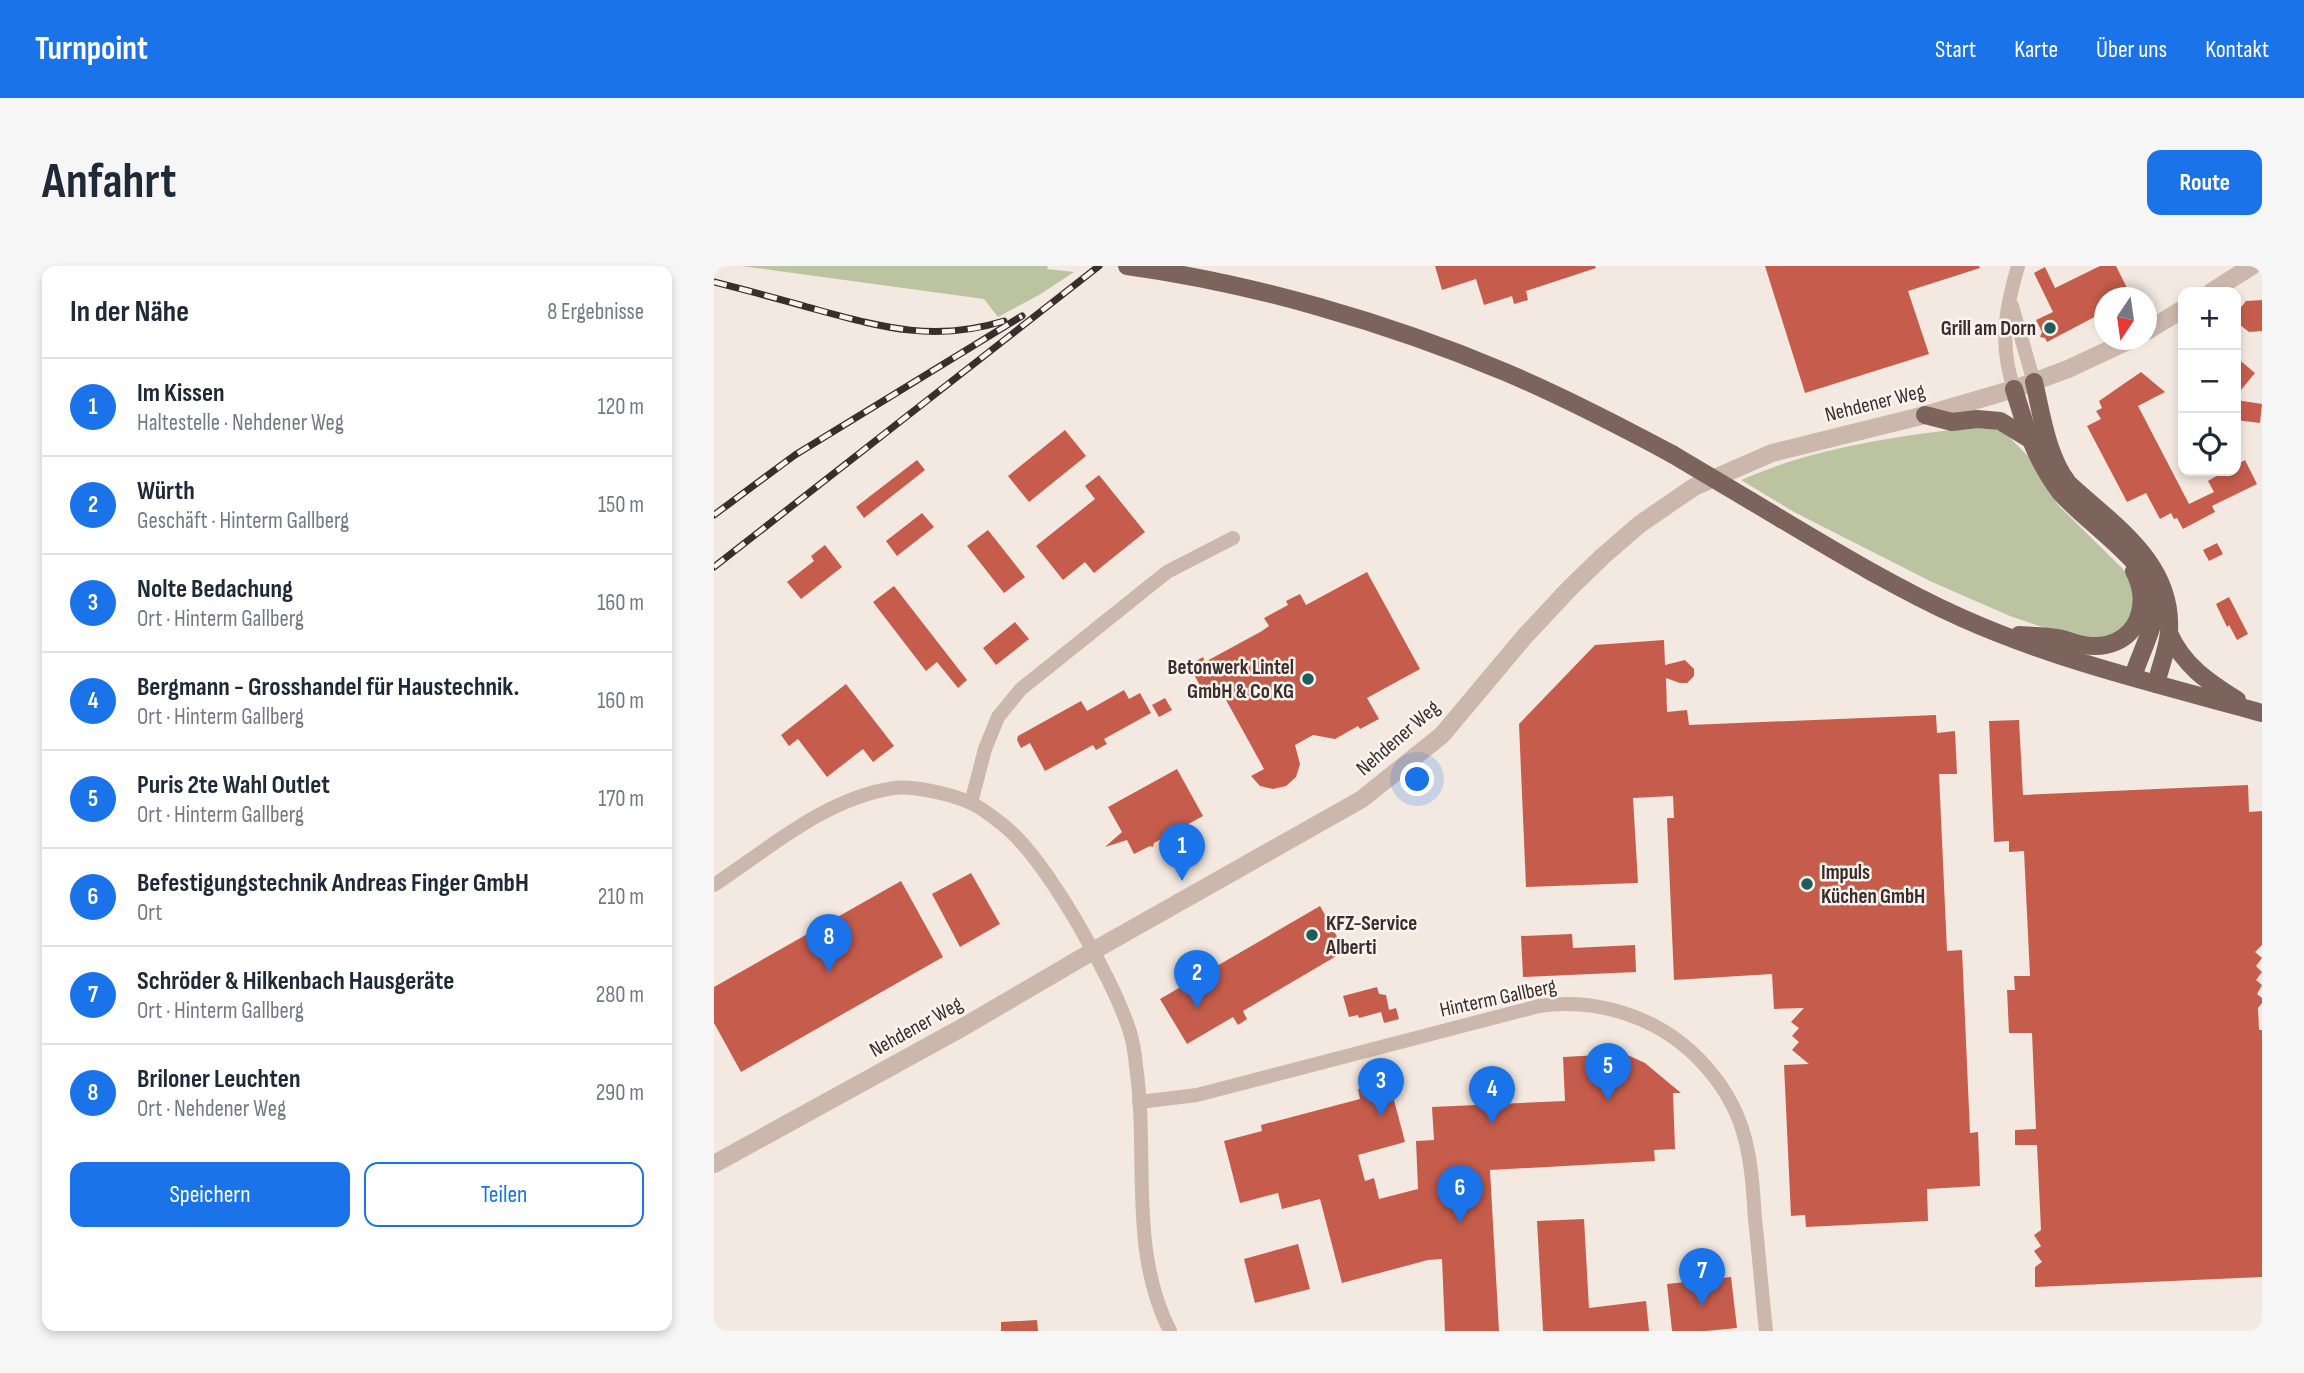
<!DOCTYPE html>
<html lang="de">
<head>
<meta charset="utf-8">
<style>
	:root { --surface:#fff; --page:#f6f6f7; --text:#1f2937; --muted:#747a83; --line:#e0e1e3; --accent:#1a73e8 }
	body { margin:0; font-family:"Sofia Sans Condensed",sans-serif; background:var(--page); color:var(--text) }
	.controls { position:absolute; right:21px; top:21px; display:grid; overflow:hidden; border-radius:14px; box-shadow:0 4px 10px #0003 }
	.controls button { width:63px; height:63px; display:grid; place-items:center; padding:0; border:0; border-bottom:2px solid var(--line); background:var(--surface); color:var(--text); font:35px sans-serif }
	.compass { position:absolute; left:1380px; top:21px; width:63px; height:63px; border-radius:50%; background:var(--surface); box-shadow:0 4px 10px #0003; rotate:193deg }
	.you { position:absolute; left:704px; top:514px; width:24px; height:24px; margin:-18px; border:5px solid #fff; border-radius:50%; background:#1a73e8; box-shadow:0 0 0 10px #1a73e833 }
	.badge { display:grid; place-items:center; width:46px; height:46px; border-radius:50%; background:var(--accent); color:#fff; font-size:23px; font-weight:700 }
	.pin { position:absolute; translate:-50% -58px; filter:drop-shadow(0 2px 4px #0008) }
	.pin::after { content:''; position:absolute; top:37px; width:24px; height:21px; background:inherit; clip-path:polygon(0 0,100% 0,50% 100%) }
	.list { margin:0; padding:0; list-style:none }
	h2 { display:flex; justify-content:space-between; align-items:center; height:91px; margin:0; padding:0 28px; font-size:30px }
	h2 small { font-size:23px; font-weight:400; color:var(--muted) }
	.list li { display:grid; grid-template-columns:46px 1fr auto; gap:21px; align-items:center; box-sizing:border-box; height:98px; padding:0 28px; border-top:2px solid var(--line) }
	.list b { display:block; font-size:26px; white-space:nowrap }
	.list p { margin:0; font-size:23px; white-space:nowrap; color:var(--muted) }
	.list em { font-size:23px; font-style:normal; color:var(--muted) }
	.actions { display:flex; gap:14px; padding:21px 28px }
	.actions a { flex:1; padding:16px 0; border:2px solid var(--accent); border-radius:14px; text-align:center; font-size:24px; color:var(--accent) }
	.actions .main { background:var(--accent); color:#fff }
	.icon { flex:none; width:38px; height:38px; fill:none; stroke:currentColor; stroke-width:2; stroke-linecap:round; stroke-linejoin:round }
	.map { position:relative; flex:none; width:1548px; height:1065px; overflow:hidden; border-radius:14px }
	header { display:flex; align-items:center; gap:42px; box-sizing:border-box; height:98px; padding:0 35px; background:var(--accent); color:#fff }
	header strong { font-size:33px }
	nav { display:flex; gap:38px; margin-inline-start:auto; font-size:24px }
	.intro { display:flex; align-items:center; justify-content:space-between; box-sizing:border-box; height:168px; padding:0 42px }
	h1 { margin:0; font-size:49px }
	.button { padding:18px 32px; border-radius:14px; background:var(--accent); color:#fff; font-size:24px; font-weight:700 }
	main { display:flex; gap:42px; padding:0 42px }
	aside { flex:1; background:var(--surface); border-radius:14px; box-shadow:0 4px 10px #0003 }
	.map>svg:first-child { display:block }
	.green { fill:#bbc3a0 }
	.building { fill:#c65d4c }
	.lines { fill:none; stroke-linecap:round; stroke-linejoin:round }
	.minor { stroke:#ccb7ac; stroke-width:14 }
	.tertiary { stroke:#ccb7ac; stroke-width:18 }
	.primary { stroke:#7c645c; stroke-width:18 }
	.rail-casing { stroke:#3a2e2b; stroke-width:7 }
	.rail { stroke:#fbf3ed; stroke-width:4.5; stroke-dasharray:13; stroke-linecap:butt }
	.primary-bridge { stroke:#7c645c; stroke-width:18 }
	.poi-dot { fill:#205c5a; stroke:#fbf3ed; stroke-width:2.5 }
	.labels { text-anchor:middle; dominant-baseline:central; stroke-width:5; stroke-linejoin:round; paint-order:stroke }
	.poi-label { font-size:21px; font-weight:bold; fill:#3a2e2b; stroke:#fbf3ed; text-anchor:end }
	.street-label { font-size:21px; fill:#3a2e2b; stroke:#fbf3ed }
</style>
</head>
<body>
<header>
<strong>Turnpoint</strong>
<nav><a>Start</a><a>Karte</a><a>Über uns</a><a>Kontakt</a></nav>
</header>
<div class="intro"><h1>Anfahrt</h1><a class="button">Route</a></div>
<main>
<aside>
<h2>In der Nähe<small>8 Ergebnisse</small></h2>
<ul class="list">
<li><span class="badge">1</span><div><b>Im Kissen</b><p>Haltestelle · Nehdener Weg</p></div><em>120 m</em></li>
<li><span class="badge">2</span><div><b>Würth</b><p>Geschäft · Hinterm Gallberg</p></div><em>150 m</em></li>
<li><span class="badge">3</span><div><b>Nolte Bedachung</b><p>Ort · Hinterm Gallberg</p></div><em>160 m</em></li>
<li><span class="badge">4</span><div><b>Bergmann - Grosshandel für Haustechnik.</b><p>Ort · Hinterm Gallberg</p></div><em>160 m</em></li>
<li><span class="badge">5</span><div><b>Puris 2te Wahl Outlet</b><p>Ort · Hinterm Gallberg</p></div><em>170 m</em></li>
<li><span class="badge">6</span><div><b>Befestigungstechnik Andreas Finger GmbH</b><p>Ort</p></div><em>210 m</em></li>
<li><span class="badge">7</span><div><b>Schröder &amp; Hilkenbach Hausgeräte</b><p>Ort · Hinterm Gallberg</p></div><em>280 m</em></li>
<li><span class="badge">8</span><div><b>Briloner Leuchten</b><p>Ort · Nehdener Weg</p></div><em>290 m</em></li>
</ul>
<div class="actions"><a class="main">Speichern</a><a>Teilen</a></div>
</aside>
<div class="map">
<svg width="1548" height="1065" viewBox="0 0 1548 1065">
	<rect width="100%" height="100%" fill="#f3e9e1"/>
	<g class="green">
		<path d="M27 0H334L333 3 360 6 325 29 284 51 270 33Z"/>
		<path d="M1253 162H1275L1290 166 1319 195 1344 239 1410 304 1421 325 1417 350 1405 367 1378 375 1354 370 1296 350 1218 316 1080 246 1027 214C1097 183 1176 171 1253 162Z"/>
	</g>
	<g class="building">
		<path d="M721 0H881L882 2 812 25 814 34 800 38 798 30 770 39 762 13 728 24Z"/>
		<path d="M1051 0H1265L1266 2 1194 25 1215 88 1091 127Z"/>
		<path d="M1386 0H1402L1418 32H1390V46L1333 76 1331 72 1326 71 1328 66 1322 54 1339 46 1320 7 1331 1 1341 22Z"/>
		<path d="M1548 34V65L1535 66 1525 58 1524 45 1532 35Z"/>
		<path d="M1522 91 1541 107 1522 130Z"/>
		<path d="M1427 106 1451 126 1424 140 1475 238 1500 226 1494 215 1511 205H1522V199L1531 194 1543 218 1498 240 1501 246 1469 263 1463 252 1460 253 1457 247 1446 253 1432 227 1413 236 1373 160 1387 153 1382 145 1388 142 1385 135Z"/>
		<path d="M1522 134 1548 138 1546 157 1522 154Z"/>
		<path d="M351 164 372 190 315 236 294 210Z"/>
		<path d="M203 194 211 204 150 252 142 241Z"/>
		<path d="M385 209 431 266 380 307 371 296 349 314 322 280 381 233 371 220Z"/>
		<path d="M208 247 220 261 183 290 172 275Z"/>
		<path d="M274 264 311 311 290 327 253 280Z"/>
		<path d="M1503 277 1509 288 1495 295 1489 284Z"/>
		<path d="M111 279 128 301 87 333 73 316 100 295 97 290Z"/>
		<path d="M653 306 706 403 653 432 665 453 646 463 644 460 621 473 599 469 581 479 586 498 582 511 572 520 559 523 546 520 537 510 550 503 506 423 492 431 475 399 489 391 491 396 548 365 555 360 550 352 574 339 572 335 586 328 592 339Z"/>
		<path d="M180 320 253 414 244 422 223 396 212 405 159 336Z"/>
		<path d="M1515 331 1534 368 1523 374 1515 359 1513 361 1502 338Z"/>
		<path d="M301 356 315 373 282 399 269 382Z"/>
		<path d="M950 374 951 399 971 394 980 403V410L973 417H966L952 412 953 446 973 444 975 459 1222 449 1223 467 1241 465 1243 508H1225L1233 685 1248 684 1256 867 1264 866 1266 920 1213 923 1214 955 1092 961 1091 949 1077 950 1070 799 1095 798 1078 784 1085 776 1078 770 1085 762 1077 756 1090 742 1060 743 1058 708 960 714 953 552H960L959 530 919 532 924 617 812 621 805 458 881 379Z"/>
		<path d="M132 418 180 480 159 496 149 483 113 511 84 473 75 480 67 469Z"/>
		<path d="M410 424 415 433 426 427 437 447 390 473 393 478 382 484 379 479 331 505 316 477 307 482 303 474 304 470 367 435 373 445Z"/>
		<path d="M451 432 458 444 445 451 438 439Z"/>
		<path d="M1305 454 1309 529 1534 519 1535 546 1548 545V679L1541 686 1548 692 1542 700 1548 706 1542 714 1548 719 1543 728 1548 732V737L1544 742 1545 764H1548V1011L1321 1021V1001L1328 996 1320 985 1327 980 1320 969 1327 964 1323 879H1301V864L1322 863 1318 767H1295L1293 724H1301L1300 710H1316L1310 585 1295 586V575L1280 576 1275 455Z"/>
		<path d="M463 503 489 550 440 577 439 581 436 580 420 588 413 574 391 581 408 566 394 541Z"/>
		<path d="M257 607 286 658 246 681 218 628Z"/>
		<path d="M187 615 229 691 27 806 0 757V721Z"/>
		<path d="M606 640 631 685 529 745 533 753 524 759 519 751 473 778 446 733Z"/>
		<path d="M858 668 859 682 921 679 922 706 809 711 807 670Z"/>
		<path d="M663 721 665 728 672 729 675 744 682 742 685 753 670 757 667 746 645 752 644 749 635 751 629 730Z"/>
		<path d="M886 779 905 785 931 797 967 827H959L961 883 940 884 941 895 776 904 785 1065H731L728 993 714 994 628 1017 606 933 568 943 564 927 526 937 510 875 548 865 547 859 646 833 644 823 675 815 691 876 644 889 651 915 660 912 665 933 704 923 702 875 720 874 718 841 851 835 849 791 886 789Z"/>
		<path d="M870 953 875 1042 932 1035 935 1065H829L823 955Z"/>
		<path d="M584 978 596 1023 541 1037 530 993Z"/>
		<path d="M1017 1011 1023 1062 992 1065H958L953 1018Z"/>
		<path d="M323 1054 324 1065H287V1056Z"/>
	</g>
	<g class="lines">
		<g class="minor">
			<path d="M1298 40 1320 116"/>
			<path d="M1300 123C1285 78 1291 45 1304 0"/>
			<path d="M257 537 271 483 284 451 307 423 453 306 519 272"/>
			<path d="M0 619C56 582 112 532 180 522 199 519 240 529 257 537 268 542 279 551 288 558 331 591 398 711 415 763 419 775 421 788 422 800 435 888 414 983 456 1065"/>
			<path d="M425 836 483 829 825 740C866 734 903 741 939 759 983 782 1019 825 1031 873 1038 899 1039 926 1041 953 1045 990 1048 1028 1052 1065"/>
		</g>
		<g class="tertiary">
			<path d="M1497 26 1538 0"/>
			<path d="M1433 65 1469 43"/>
			<path d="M0 898 251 760 379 685 648 533 728 469 811 370 855 323 889 290 926 258 980 221 1058 187 1211 149 1300 123 1354 103 1416 74"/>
		</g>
		<g class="primary">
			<path d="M413 0C538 17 675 57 791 106 848 130 904 159 958 188"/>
			<path d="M1320 116C1328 150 1333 189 1354 217 1399 259 1459 296 1455 365 1454 382 1446 401 1442 418"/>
			<path d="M1300 123C1311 160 1322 195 1346 226 1369 254 1439 299 1441 334 1443 359 1426 387 1419 411"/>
			<path d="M1211 149 1238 156 1263 153 1286 155 1314 172"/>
			<path d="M1037 235C1106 276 1175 319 1248 352 1344 395 1447 419 1548 447"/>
			<path d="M1455 367C1469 399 1494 416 1523 434"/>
			<path d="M1305 369C1317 370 1331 370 1343 372 1352 373 1361 378 1370 379 1392 383 1415 375 1424 353 1430 337 1428 320 1420 305"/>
		</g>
		<g class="rail-casing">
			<g id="rail">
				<path d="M0 16C35 25 70 34 104 44 170 62 222 76 290 55"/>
				<path d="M0 249 81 189 308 50"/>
				<path d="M0 301 385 0"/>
			</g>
		</g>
		<use href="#rail" class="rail"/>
		<path class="primary-bridge" d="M958 188 1037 235"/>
	</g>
	<g class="poi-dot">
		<circle cx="1336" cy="62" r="7"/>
		<circle cx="594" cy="413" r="7"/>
		<circle cx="1093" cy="618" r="7"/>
		<circle cx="598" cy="669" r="7"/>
	</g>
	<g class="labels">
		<g class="poi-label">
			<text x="1322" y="62">Grill am Dorn</text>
			<text x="580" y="401">Betonwerk Lintel<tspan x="580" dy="24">GmbH &amp; Co KG</tspan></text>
			<text x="1107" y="606" text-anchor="start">Impuls<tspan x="1107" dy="24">Küchen GmbH</tspan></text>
			<text x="612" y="657" text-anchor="start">KFZ-Service<tspan x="612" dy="24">Alberti</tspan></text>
		</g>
		<g class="street-label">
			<text transform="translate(1161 137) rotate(-14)">Nehdener Weg</text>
			<text transform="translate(684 472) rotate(-41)">Nehdener Weg</text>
			<text transform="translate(784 732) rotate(-12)">Hinterm Gallberg</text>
			<text transform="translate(202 761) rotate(-29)">Nehdener Weg</text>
		</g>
	</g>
</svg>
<div class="controls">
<button>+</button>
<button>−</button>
<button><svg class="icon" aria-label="locate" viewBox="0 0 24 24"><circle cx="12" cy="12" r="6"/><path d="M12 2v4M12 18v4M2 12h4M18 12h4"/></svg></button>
</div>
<svg class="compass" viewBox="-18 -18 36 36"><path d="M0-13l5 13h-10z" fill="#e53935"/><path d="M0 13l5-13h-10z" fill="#747a83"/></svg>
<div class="you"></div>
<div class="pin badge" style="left:468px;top:615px">1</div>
<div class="pin badge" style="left:483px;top:742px">2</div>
<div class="pin badge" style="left:667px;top:850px">3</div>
<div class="pin badge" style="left:778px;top:858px">4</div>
<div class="pin badge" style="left:894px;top:835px">5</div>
<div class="pin badge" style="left:746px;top:957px">6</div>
<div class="pin badge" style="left:988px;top:1040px">7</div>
<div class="pin badge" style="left:115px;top:706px">8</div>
</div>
</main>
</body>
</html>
